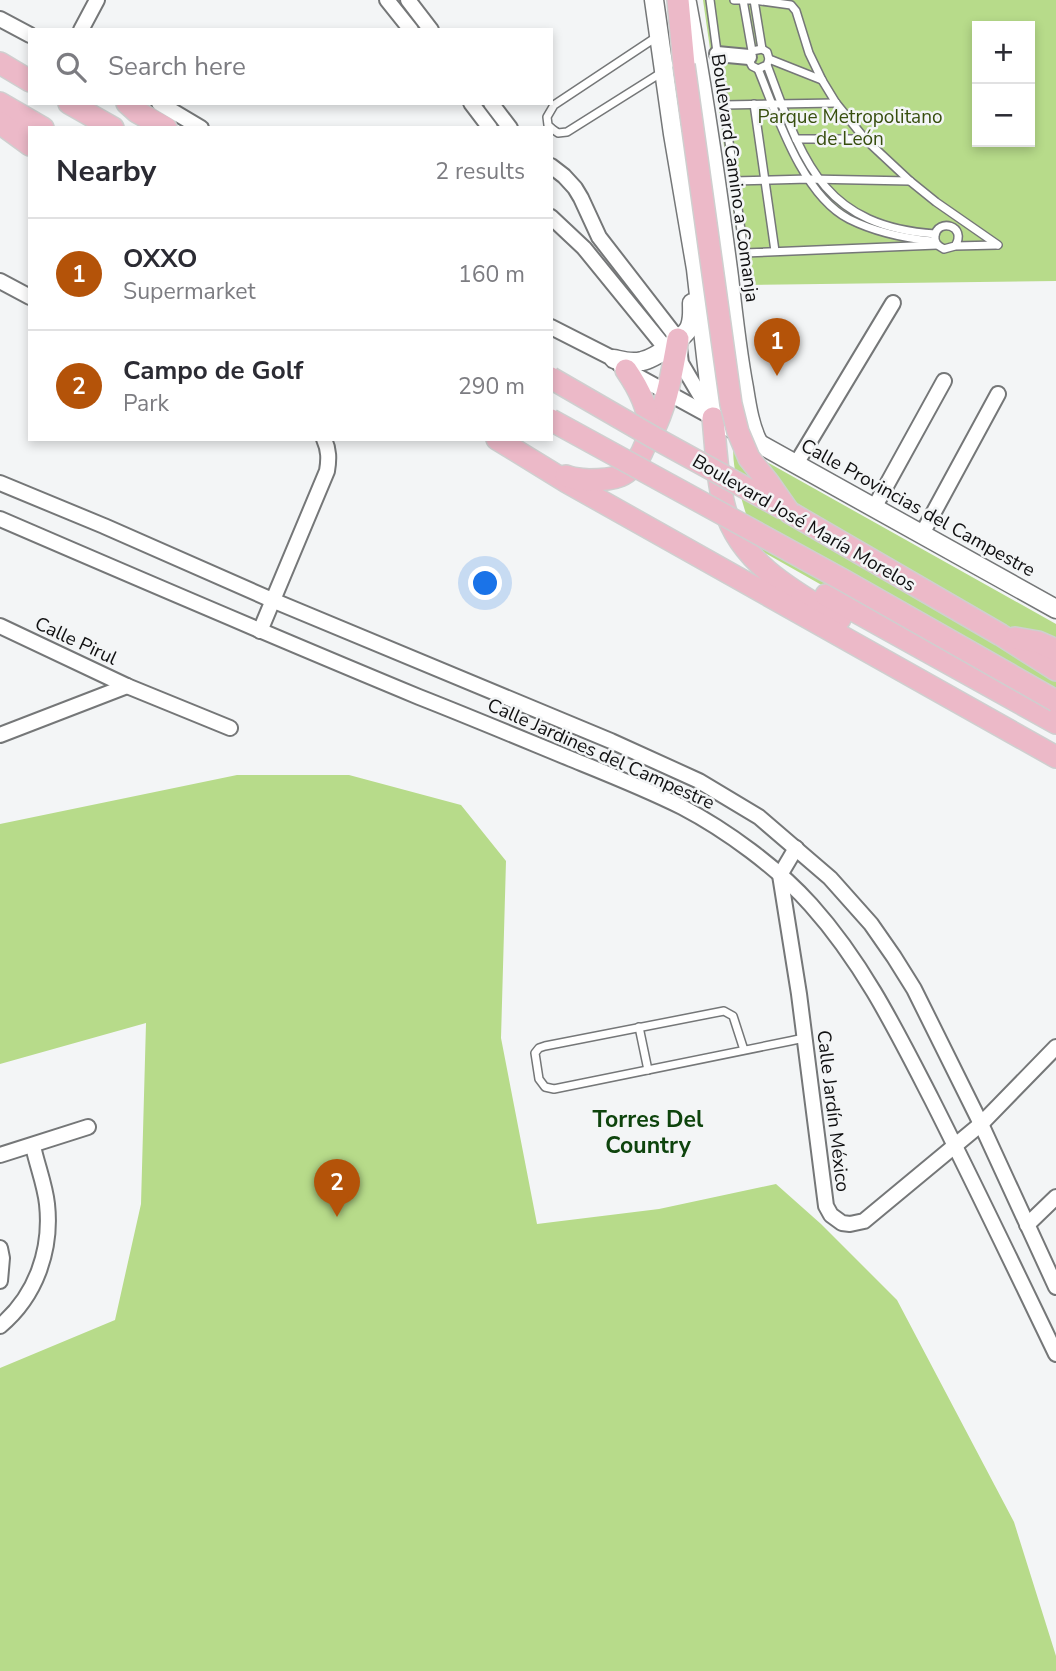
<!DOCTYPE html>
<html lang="en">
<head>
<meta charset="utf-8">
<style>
	:root { --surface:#fff; --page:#f2f2f3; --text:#2b2b33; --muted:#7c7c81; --line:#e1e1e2; --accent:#b45309 }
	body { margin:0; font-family:"Nunito Sans",sans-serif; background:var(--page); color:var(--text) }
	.controls { position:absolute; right:21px; top:21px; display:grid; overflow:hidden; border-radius:0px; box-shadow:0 4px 10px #0003 }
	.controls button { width:63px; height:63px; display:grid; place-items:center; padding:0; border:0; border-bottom:2px solid var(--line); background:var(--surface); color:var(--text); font:35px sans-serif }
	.you { position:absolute; left:486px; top:584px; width:24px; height:24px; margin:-18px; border:5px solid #fff; border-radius:50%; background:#1a73e8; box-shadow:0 0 0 10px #1a73e833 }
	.badge { display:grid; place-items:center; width:46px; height:46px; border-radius:50%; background:var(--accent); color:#fff; font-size:23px; font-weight:700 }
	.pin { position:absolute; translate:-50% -58px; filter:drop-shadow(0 2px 4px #0008) }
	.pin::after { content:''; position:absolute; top:37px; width:24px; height:21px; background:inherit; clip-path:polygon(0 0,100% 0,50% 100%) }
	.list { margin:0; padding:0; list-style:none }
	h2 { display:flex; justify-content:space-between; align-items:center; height:91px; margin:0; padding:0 28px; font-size:30px }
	h2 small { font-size:23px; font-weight:400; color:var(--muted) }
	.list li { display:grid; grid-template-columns:46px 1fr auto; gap:21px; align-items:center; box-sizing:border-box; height:112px; padding:0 28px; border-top:2px solid var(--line) }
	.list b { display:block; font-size:26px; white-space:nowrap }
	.list p { margin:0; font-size:23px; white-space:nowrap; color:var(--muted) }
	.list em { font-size:23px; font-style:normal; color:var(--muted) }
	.icon { flex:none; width:38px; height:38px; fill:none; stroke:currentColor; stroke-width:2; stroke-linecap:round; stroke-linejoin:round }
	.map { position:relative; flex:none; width:1056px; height:1671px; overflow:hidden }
	.search { position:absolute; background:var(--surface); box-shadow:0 4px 10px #0003; left:28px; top:28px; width:525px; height:77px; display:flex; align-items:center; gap:18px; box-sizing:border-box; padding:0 24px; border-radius:0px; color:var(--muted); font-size:26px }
	.panel { position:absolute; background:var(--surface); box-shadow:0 4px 10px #0003; left:28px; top:126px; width:525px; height:315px; border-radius:0px }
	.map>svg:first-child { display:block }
	.green { fill:#b7db8a; fill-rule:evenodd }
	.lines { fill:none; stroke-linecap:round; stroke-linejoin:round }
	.service-casing { stroke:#757778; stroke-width:10 }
	.minor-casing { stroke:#757778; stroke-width:18 }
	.tertiary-casing { stroke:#757778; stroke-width:21 }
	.primary-casing { stroke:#cfcfcf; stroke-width:24 }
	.service { stroke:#fff; stroke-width:7 }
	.minor { stroke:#fff; stroke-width:14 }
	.tertiary { stroke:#fff; stroke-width:18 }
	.primary { stroke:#ecb9c8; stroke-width:21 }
	.primary-bridge-casing { stroke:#cfcfcf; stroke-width:24; stroke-linecap:butt }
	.primary-bridge { stroke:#ecb9c8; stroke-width:21 }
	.labels { text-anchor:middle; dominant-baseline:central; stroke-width:5; stroke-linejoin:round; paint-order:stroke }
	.park-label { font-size:19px; fill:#374e0e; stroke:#f3f5f6 }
	.street-label { font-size:19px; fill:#101011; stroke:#f3f5f6 }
	.quarter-label { font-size:23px; font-weight:bold; fill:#0e440d; stroke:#f3f5f6 }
</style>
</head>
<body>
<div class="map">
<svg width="1056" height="1671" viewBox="0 0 1056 1671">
	<rect width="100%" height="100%" fill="#f3f5f6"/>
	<g class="green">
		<path d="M703 0H1056V281L744 285ZM977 26H1030V142H977Z"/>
		<path d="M734 446 740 447 1056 624V734L918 655 1023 699 758 549C750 529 729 465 734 446Z"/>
		<path d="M237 775H349L461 805 506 861 501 1038 537 1224 659 1209 776 1184 821 1224 897 1300 1014 1522 1056 1656V1671H0V1368L115 1320 141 1204 146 1023 0 1064V824Z"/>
	</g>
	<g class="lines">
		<g class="service-casing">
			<g id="service">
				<path d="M710 0 744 253 937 245"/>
				<path d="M734 0H754L791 5 796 11 809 53 822 80 836 103 865 139 910 181 936 202 998 245"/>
				<path d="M743 0 752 51"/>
				<path d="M754 0 762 49"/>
				<path d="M769 59 822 80"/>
				<path d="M767 65 758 69 752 66 749 60 752 51 762 49 767 52 769 59 767 65C802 158 820 226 935 234"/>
				<path d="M758 69C777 115 802 195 849 219 875 232 903 238 932 241"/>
				<path d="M754 104 775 251"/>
				<path d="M724 105 836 103"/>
				<path d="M551 128 548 125 547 117 554 105 658 36"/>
				<path d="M551 128 558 133 567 132 664 71"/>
				<path d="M796 139H865"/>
				<path d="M733 181 809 179 910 181"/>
				<path d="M955 246C968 225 937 218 935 236 934 243 938 246 944 249L955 246 997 245"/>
				<path d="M639 1027 648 1070"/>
				<path d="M744 1050 733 1016 724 1011 545 1046 539 1048 535 1053 539 1079 545 1087 554 1089 790 1041 804 1038"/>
			</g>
		</g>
		<g class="minor-casing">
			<g id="minor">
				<path d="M387 0 411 30"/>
				<path d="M408 0 431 30"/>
				<path d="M0 19 30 35"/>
				<path d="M81 30 97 0"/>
				<path d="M717 54 749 57"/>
				<path d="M159 103 201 128"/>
				<path d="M471 103 490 128"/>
				<path d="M491 103 510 128"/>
				<path d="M551 166 564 176 575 188 581 198 599 237 678 339 681 363 711 414"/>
				<path d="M551 217 584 248 672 356"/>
				<path d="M0 281 30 297"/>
				<path d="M551 327 614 359 626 370 712 417"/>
				<path d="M796 464 893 303"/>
				<path d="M0 483 104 526 272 600 611 741 699 781 759 817 830 878 871 924 894 957 914 989 981 1124 1056 1287"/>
				<path d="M874 508 944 381"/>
				<path d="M0 519C139 579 279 639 419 697 470 717 520 738 571 759 608 774 646 789 682 807 726 830 778 868 811 905 863 963 896 1030 931 1098 974 1183 1015 1269 1056 1354"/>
				<path d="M922 534 998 394"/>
				<path d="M0 626 127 686 230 728"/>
				<path d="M260 631 327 471C329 459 329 450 324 439"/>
				<path d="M0 735 127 686"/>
				<path d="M796 848 780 875 799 994 826 1206 831 1215 842 1223 850 1224 864 1221 981 1124 1056 1047"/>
				<path d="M0 1155 88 1127"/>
				<path d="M1027 1225 1056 1197"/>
				<path d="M0 1248 2 1258 0 1281"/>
				<path d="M0 1326C36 1296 52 1250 47 1204 45 1185 37 1165 33 1146"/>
			</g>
		</g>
		<g class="tertiary-casing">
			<g id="tertiary">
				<path d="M654 0 673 134 696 269 713 418 1056 609"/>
				<path d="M687 3C704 93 717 185 729 277 733 314 737 351 744 388 747 407 750 427 759 444"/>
				<path d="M614 359C623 361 632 364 642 361 654 359 686 337 690 326 693 318 692 311 692 303"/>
			</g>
		</g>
		<g class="primary-casing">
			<g id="primary">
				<path d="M678 0 684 65"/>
				<path d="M0 63 30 81"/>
				<path d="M0 103 43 128"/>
				<path d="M69 103 113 128"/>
				<path d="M127 103 137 112 166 128"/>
				<path d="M0 123 30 145"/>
				<path d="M713 418C716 448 717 480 725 509 740 563 796 593 840 619"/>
				<path d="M651 435C667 407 672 371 678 339"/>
				<path d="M497 439 567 482 1056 757"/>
				<path d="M566 476C573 479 580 479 588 480 614 480 630 478 642 452 646 444 649 434 649 426 648 406 637 386 626 370"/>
				<path d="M789 512 1001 635 1056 670"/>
				<path d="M826 595 1056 723"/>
				<path d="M1015 638 1038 642 1056 650"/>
			</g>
		</g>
		<use href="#service" class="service"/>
		<use href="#minor" class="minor"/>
		<use href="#tertiary" class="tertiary"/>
		<use href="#primary" class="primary"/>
		<g class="primary-bridge-casing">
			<g id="primary-bridge">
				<path d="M684 65 731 404 738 432 749 458 768 482 789 512"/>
				<path d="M551 378 653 437 784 509"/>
				<path d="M551 420 843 580 1056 701"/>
			</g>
		</g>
		<use href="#primary-bridge" class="primary-bridge"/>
	</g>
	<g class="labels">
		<g class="park-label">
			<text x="850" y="117">Parque Metropolitano<tspan x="850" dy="22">de León</tspan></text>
		</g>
		<g class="street-label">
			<text transform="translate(735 178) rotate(82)">Boulevard Camino a Comanja</text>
			<text transform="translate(918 508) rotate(29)">Calle Provincias del Campestre</text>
			<text transform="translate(804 523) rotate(30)">Boulevard José María Morelos</text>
			<text transform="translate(76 641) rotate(25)">Calle Pirul</text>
			<text transform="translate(601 754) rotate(24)">Calle Jardines del Campestre</text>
			<text transform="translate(833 1111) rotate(83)">Calle Jardín México</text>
		</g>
		<g class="quarter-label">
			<text x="648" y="1119">Torres Del<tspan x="648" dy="26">Country</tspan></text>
		</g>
	</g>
</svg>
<div class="controls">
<button>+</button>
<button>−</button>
</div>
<div class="you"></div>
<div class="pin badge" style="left:777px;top:376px">1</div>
<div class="pin badge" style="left:337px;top:1217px">2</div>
<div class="search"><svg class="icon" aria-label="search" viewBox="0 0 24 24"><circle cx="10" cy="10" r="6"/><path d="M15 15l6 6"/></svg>Search here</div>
<section class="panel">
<h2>Nearby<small>2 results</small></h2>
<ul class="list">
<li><span class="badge">1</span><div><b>OXXO</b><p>Supermarket</p></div><em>160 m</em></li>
<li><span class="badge">2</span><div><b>Campo de Golf</b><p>Park</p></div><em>290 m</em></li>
</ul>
</section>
</div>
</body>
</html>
